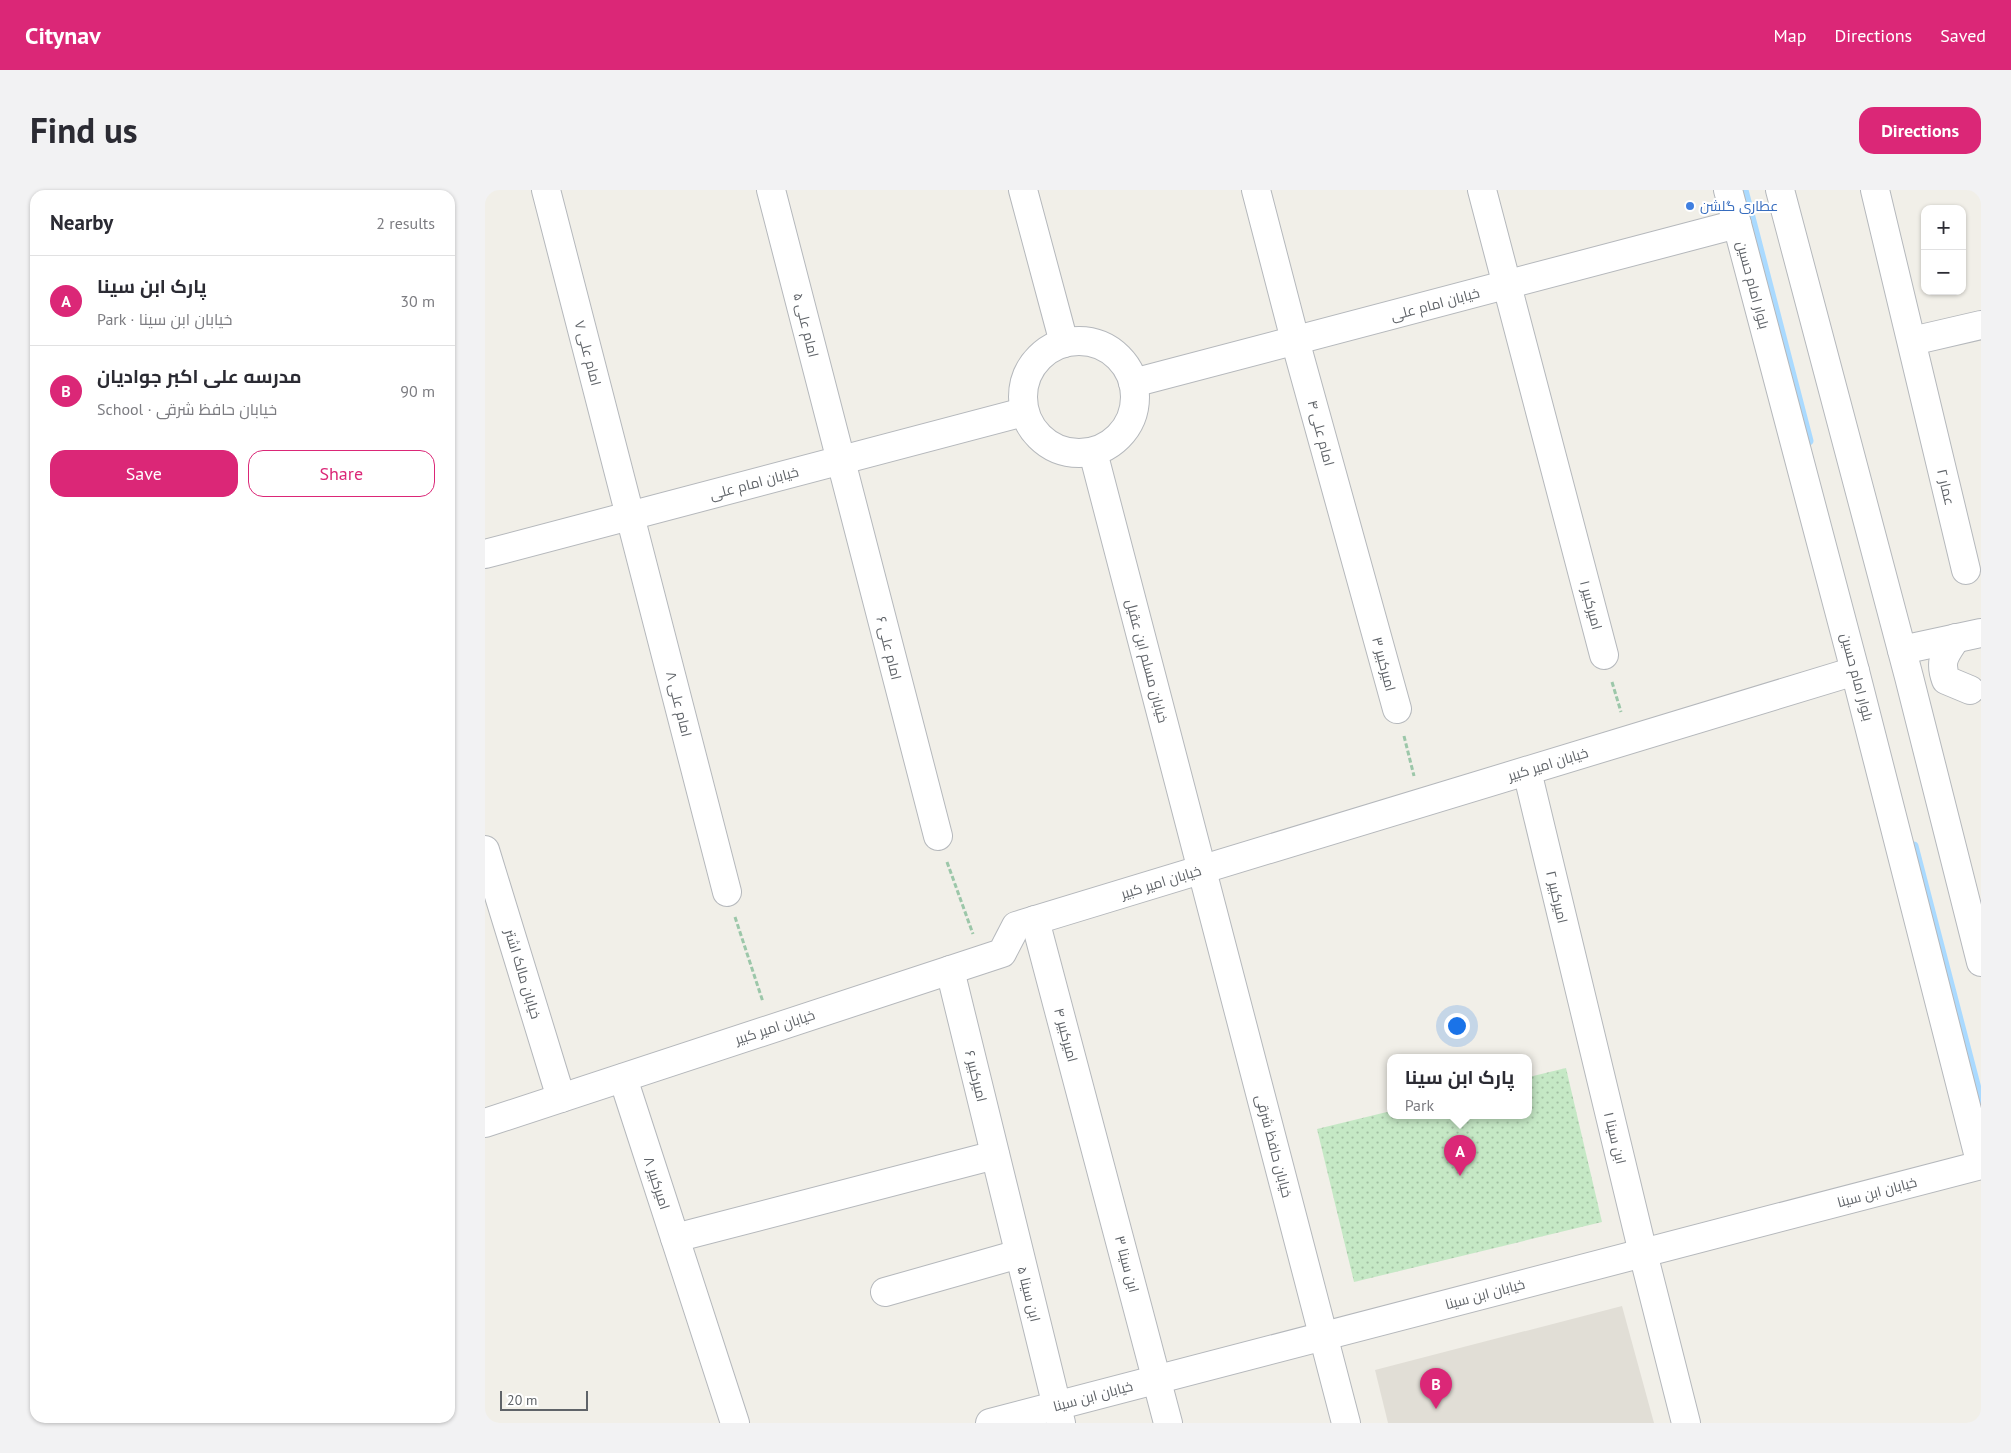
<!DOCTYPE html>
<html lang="en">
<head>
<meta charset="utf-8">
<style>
	:root { --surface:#fff; --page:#f2f2f3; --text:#2b2b33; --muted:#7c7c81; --line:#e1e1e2; --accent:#db2777 }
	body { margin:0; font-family:"PT Sans",Cairo,sans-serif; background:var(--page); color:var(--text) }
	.controls { position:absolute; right:15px; top:15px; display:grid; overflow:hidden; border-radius:10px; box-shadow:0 1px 4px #0004 }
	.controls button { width:45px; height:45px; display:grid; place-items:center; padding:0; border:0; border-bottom:1px solid var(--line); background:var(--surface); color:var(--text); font:25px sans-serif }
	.scale { position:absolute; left:15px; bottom:12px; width:88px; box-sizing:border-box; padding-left:5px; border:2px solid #5f6368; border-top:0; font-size:14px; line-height:18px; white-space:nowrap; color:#5f6368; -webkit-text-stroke:4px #fff; paint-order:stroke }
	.you { position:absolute; left:971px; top:835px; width:18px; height:18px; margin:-12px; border:4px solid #fff; border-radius:50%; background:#1a73e8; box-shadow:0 0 0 8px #1a73e833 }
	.badge { display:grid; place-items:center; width:32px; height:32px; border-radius:50%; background:var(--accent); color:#fff; font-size:16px; font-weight:700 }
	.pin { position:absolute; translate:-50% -41px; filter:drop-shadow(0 1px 2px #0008) }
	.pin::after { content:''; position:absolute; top:26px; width:18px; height:15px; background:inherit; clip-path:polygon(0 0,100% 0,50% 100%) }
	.popup { position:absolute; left:902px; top:864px; width:145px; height:65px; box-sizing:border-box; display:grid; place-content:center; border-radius:10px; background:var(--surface); filter:drop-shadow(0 1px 4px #0005); font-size:16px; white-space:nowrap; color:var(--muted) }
	.popup b { font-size:19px; color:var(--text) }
	.popup::after { content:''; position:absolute; left:50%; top:100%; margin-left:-10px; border:10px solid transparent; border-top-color:var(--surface) }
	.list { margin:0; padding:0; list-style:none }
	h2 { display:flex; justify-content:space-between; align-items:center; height:65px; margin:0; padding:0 20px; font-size:21px }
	h2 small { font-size:16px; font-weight:400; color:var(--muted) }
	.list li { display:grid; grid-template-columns:32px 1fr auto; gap:15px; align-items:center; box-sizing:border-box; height:90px; padding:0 20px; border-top:1px solid var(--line) }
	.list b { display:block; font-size:19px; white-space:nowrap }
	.list p { margin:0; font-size:16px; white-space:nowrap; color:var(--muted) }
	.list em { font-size:16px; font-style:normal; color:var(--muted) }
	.actions { display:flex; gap:10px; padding:15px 20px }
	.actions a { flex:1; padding:11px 0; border:1px solid var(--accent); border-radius:15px; text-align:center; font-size:18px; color:var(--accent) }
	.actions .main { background:var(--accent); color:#fff }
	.map { position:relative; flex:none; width:1496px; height:1233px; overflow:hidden; border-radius:15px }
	header { display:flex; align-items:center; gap:30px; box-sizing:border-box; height:70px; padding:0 25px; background:var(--accent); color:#fff }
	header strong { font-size:24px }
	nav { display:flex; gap:28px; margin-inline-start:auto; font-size:18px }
	.intro { display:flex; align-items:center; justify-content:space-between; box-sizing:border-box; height:120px; padding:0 30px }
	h1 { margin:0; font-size:35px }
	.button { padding:12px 22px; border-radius:15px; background:var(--accent); color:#fff; font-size:18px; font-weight:700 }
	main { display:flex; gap:30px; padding:0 30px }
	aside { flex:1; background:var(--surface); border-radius:15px; box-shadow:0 1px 4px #0004 }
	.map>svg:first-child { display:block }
	.education { fill:#e1ded6 }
	.park { fill:url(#park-dots) }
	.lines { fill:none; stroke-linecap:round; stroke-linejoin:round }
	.stream { stroke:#aadaff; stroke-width:9 }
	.minor-casing { stroke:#b5b8bc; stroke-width:30 }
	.path { stroke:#9cc7a9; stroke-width:3; stroke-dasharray:5 2.5; stroke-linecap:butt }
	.minor { stroke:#fff; stroke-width:28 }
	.shop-dot { fill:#3f7fe0; stroke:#fff; stroke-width:2 }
	.labels { text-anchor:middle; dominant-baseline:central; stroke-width:4; stroke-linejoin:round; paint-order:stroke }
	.shop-label { font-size:14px; fill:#366cbe; stroke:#fff; text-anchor:start }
	.street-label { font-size:14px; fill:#5f6368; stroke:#fff }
</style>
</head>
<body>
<header>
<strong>Citynav</strong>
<nav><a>Map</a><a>Directions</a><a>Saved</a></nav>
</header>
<div class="intro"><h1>Find us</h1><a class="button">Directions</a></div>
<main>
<aside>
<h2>Nearby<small>2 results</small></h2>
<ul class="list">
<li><span class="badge">A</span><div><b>پارک ابن سینا</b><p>Park · خیابان ابن سینا</p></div><em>30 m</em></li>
<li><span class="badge">B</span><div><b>مدرسه علی اکبر جوادیان</b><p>School · خیابان حافظ شرقی</p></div><em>90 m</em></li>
</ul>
<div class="actions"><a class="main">Save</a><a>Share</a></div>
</aside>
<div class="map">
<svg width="1496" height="1233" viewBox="0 0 1496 1233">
	<defs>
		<pattern id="park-dots" width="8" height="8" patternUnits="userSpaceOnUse" patternTransform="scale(1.25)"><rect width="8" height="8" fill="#c5e8c5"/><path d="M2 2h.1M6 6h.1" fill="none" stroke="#a3c0a4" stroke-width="1.8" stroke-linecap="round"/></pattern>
	</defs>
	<rect width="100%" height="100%" fill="#f1efe8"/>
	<path class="education" d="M1137 1116 1169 1233H903L890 1180Z"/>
	<path class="park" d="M1081 878 1117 1032 869 1092 832 939 906 921V925H1044V887Z"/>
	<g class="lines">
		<g class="stream">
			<path d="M1259 0 1324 251"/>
			<path d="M1429 656 1496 914"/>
		</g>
		<g class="minor-casing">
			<g id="minor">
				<path d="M61 0 242 702"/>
				<path d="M286 0 453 646"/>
				<path d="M538 0 579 153"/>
				<path d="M771 0 810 150 912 519"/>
				<path d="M997 0 1119 465"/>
				<path d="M1243 0 1370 481 1496 975"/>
				<path d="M1295 0 1424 487 1496 772"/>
				<path d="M1390 0 1481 380"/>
				<circle cx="594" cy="207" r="56"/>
				<path d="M1427 151 1496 135"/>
				<path d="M648 193 1252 34"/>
				<path d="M608 262 861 1233"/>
				<path d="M0 364 539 222"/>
				<path d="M1471 448C1460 465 1454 470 1461 490L1485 500"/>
				<path d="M1417 460 1496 443"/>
				<path d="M1042 581 1158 1063 1201 1233"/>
				<path d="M0 660 76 908"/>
				<path d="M550 730 683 1233"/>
				<path d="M465 780 576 1233"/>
				<path d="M138 888 250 1233"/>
				<path d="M0 933 517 763 531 736 1370 481"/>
				<path d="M190 1048 510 965"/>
				<path d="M400 1102 534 1064"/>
				<path d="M505 1233 1496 975"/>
			</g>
		</g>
		<g class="path">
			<path d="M1127 492 1136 522"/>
			<path d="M919 546 929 586"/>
			<path d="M462 672 488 744"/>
			<path d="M250 727 278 812"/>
		</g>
		<use href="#minor" class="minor"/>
	</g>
	<circle class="shop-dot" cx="1205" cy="16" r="5"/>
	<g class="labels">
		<g class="shop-label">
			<text x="1215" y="16">عطاری گلشن</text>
		</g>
		<g class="street-label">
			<text transform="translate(1268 95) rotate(75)">بلوار امام حسین</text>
			<text transform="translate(950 114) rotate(-15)">خیابان امام علی</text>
			<text transform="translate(321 135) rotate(76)">امام علی ۵</text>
			<text transform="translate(103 163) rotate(75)">امام علی ۷</text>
			<text transform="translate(836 243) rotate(75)">امام علی ۴</text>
			<text transform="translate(269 293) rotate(-15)">خیابان امام علی</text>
			<text transform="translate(1461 297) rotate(77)">عمار ۲</text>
			<text transform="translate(1106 415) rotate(75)">امیرکبیر ۱</text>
			<text transform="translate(404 458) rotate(76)">امام علی ۶</text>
			<text transform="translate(662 471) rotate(75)">خیابان مسلم ابن عقیل</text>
			<text transform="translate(899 474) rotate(75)">امیرکبیر ۳</text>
			<text transform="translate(1372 487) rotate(75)">بلوار امام حسین</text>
			<text transform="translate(194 514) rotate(76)">امام علی ۸</text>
			<text transform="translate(1063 574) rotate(-17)">خیابان امیر کبیر</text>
			<text transform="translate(676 692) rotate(-17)">خیابان امیر کبیر</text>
			<text transform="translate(1072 707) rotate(77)">امیرکبیر ۲</text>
			<text transform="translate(38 784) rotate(73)">خیابان مالک اشتر</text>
			<text transform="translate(290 837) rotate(-18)">خیابان امیر کبیر</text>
			<text transform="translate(581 845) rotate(75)">امیرکبیر ۴</text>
			<text transform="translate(491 886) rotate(76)">امیرکبیر ۶</text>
			<text transform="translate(1130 948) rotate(76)">ابن سینا ۱</text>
			<text transform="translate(789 956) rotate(75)">خیابان حافظ شرقی</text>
			<text transform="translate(172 993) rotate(72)">امیرکبیر ۸</text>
			<text transform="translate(1392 1002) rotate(-15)">خیابان ابن سینا</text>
			<text transform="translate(642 1074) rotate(75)">ابن سینا ۳</text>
			<text transform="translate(544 1104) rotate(76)">ابن سینا ۵</text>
			<text transform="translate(1000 1104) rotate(-15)">خیابان ابن سینا</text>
			<text transform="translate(608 1206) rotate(-15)">خیابان ابن سینا</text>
		</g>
	</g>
</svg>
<div class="controls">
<button>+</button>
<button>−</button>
</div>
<div class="scale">20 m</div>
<div class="you"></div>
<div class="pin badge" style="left:975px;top:986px">A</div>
<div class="popup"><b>پارک ابن سینا</b>Park</div>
<div class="pin badge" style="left:951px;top:1219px">B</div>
</div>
</main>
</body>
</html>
